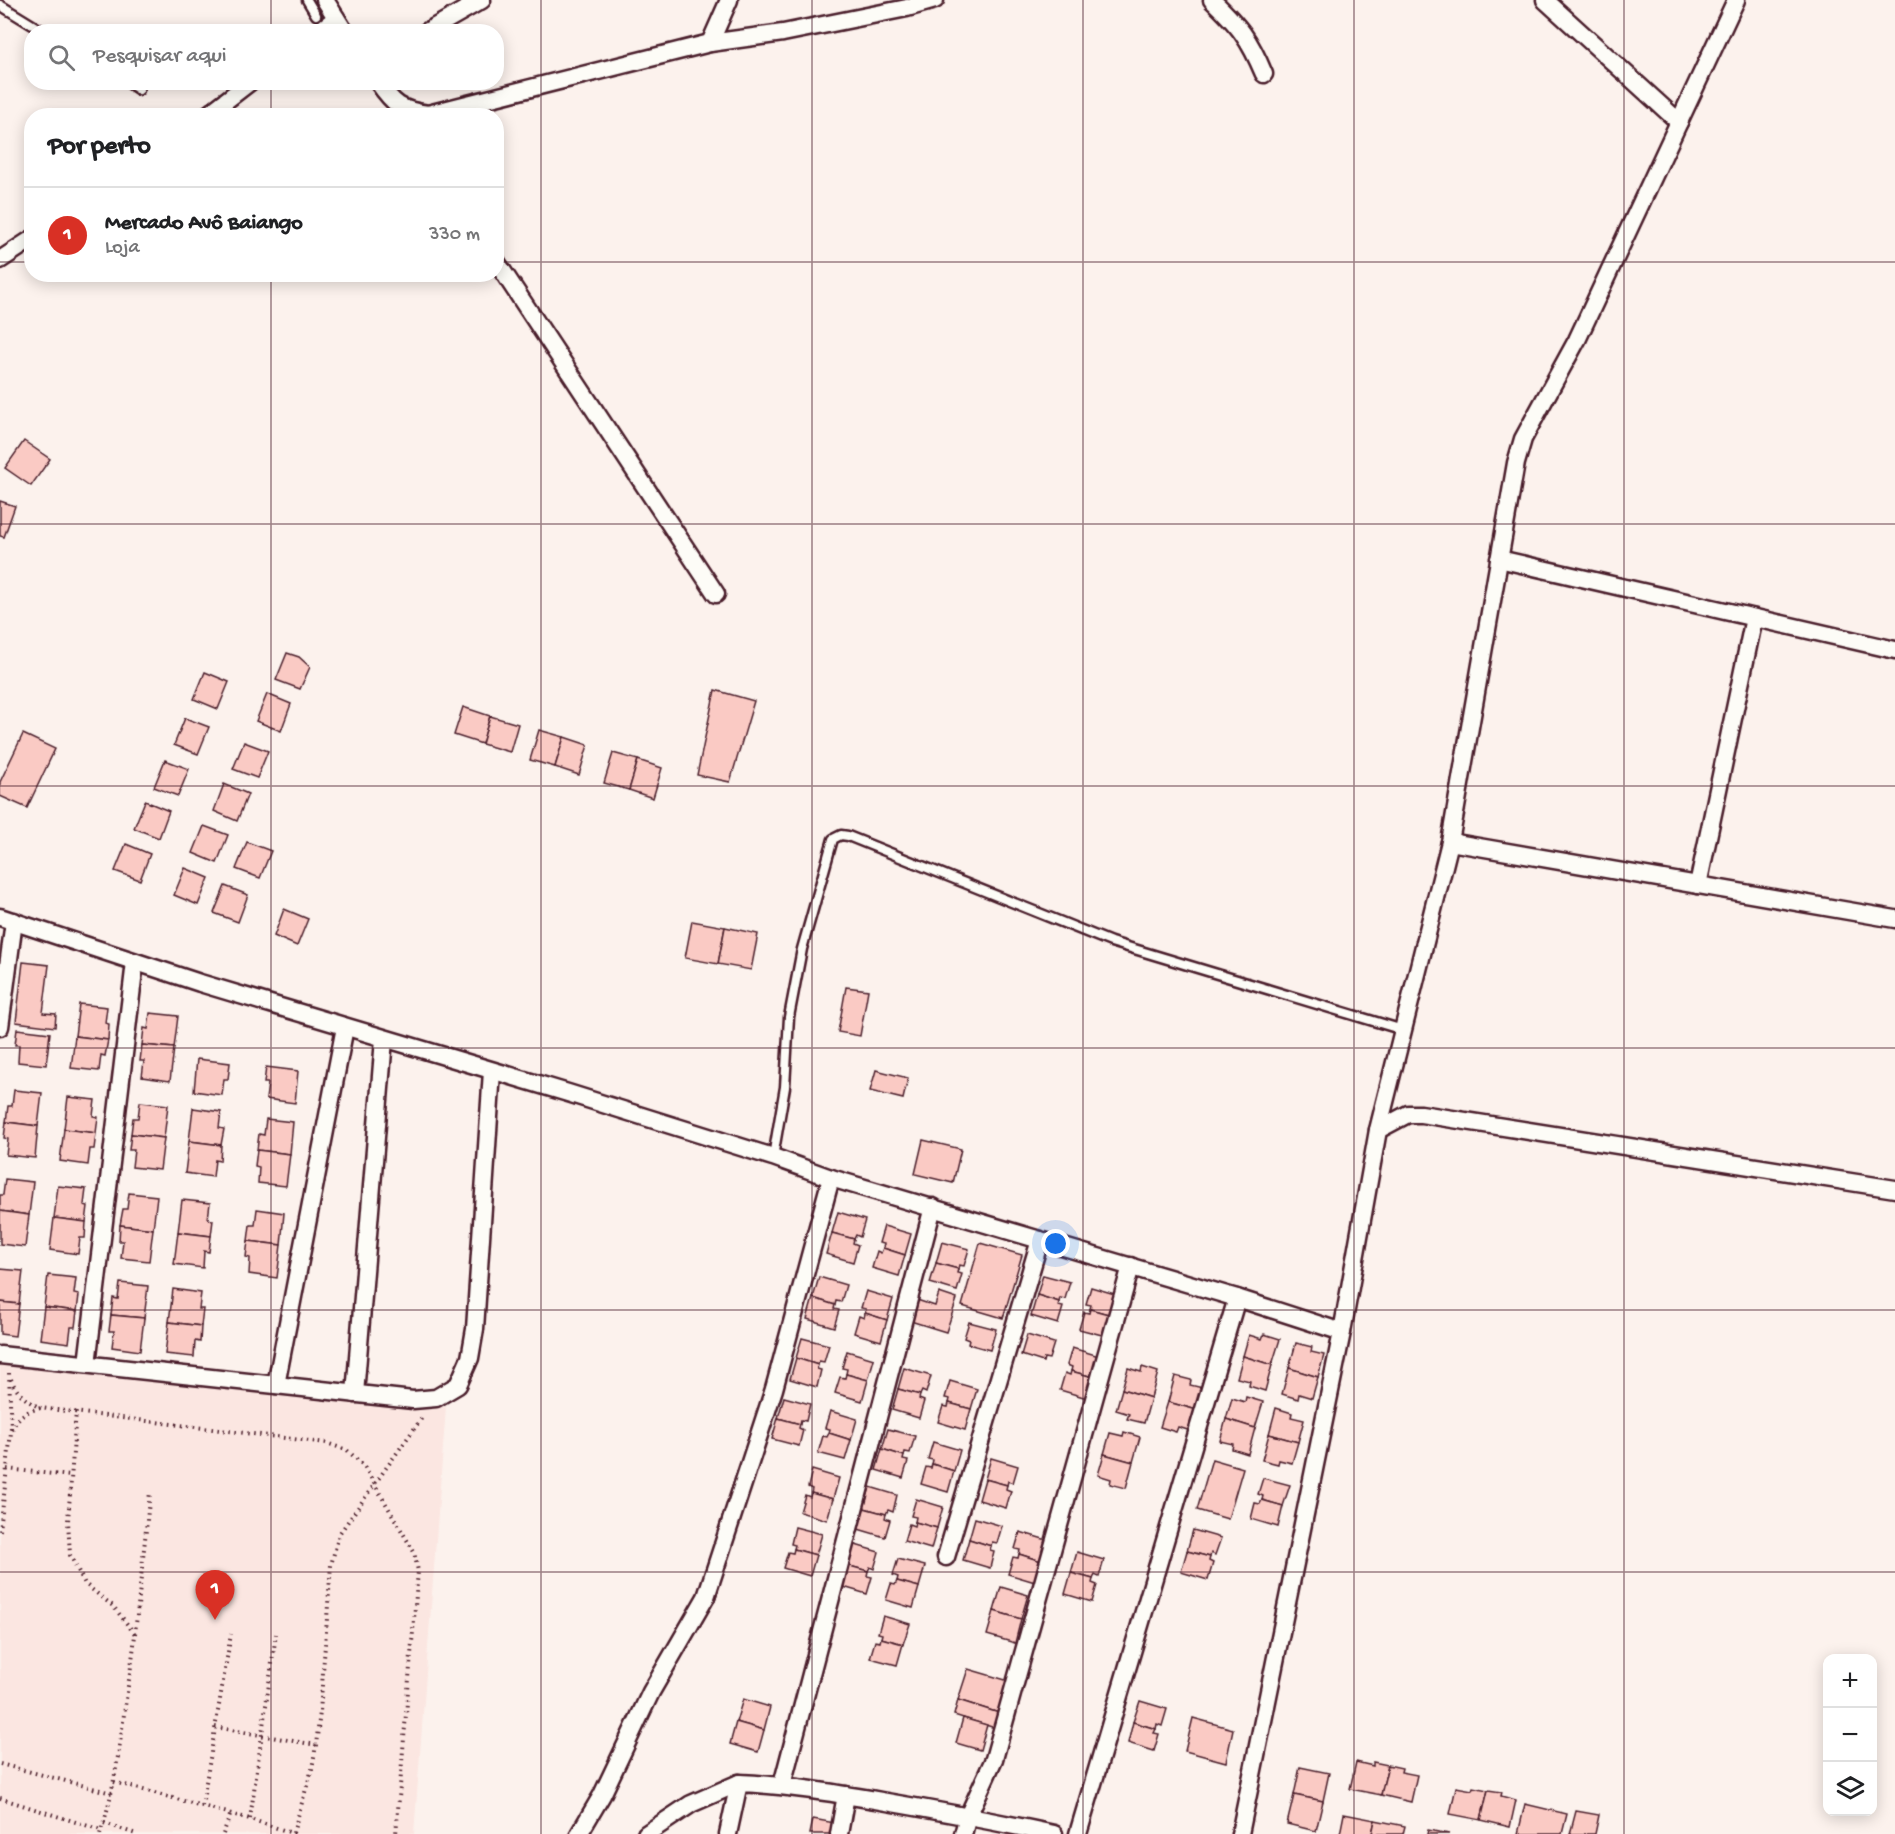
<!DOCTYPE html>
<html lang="pt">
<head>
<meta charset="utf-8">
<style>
	:root { --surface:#fff; --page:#f6f6f6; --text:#202124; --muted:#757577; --line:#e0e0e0; --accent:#d93025 }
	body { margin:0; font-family:"Gochi Hand",sans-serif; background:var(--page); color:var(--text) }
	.controls { position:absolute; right:18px; bottom:18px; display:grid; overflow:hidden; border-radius:12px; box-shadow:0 3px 15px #0003 }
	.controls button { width:54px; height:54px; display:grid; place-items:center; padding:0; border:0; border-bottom:2px solid var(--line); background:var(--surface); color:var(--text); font:30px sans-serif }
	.you { position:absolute; left:1056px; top:1244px; width:21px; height:21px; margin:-15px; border:4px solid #fff; border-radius:50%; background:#1a73e8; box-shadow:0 0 0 9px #1a73e833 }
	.badge { display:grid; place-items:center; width:39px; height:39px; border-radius:50%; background:var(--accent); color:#fff; font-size:20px; font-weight:700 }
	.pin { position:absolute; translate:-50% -50px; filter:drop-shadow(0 2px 3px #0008) }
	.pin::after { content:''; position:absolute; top:32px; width:21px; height:18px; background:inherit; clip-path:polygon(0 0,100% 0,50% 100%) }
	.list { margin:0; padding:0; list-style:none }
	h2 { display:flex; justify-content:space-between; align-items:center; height:78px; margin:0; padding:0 24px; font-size:26px }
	h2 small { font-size:20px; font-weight:400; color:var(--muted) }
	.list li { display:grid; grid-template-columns:39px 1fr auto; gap:18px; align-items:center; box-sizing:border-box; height:96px; padding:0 24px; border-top:2px solid var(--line) }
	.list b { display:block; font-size:22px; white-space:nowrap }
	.list p { margin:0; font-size:20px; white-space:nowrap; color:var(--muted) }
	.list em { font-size:20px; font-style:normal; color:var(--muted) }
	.icon { flex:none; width:33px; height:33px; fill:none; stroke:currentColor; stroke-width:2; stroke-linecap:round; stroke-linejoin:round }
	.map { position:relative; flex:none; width:1895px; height:1834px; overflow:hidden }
	.search { position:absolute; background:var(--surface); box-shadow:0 3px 15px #0003; left:24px; top:24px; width:480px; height:66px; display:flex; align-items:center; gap:15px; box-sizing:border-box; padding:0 21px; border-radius:24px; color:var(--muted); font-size:22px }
	.panel { position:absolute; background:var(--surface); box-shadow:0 3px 15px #0003; left:24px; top:108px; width:480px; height:174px; border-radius:24px }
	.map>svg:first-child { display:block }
	.built { fill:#fbe6e1 }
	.building { fill:#facac4; stroke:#4a1f2b; stroke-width:1.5 }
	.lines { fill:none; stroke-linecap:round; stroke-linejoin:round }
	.service-casing { stroke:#4a1f2b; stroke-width:13 }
	.minor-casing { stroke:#4a1f2b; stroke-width:21 }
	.path { stroke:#4a1f2b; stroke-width:4; stroke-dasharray:1.5 4.5; stroke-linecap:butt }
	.service { stroke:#fdfcf7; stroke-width:8 }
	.minor { stroke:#fdfcf7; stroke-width:16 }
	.grid { fill:none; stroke:#4a1f2b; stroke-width:1.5; stroke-opacity:0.55 }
</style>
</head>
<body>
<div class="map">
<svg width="1895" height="1834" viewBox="0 0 1895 1834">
	<rect width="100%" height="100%" fill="#fcf2ed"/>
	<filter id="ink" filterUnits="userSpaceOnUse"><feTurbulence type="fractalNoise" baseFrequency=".0167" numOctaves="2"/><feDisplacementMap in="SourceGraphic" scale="12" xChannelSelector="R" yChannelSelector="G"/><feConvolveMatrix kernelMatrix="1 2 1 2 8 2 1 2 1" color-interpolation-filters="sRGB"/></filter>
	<g filter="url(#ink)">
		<path class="built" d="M0 1361 446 1407 414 1834H0Z"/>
		<g class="building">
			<path d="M24 441 50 459 31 486 5 468Z"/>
			<path d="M0 501 15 506 4 537 0 536Z"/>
			<path d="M287 653 299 657 310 667 300 689 276 680Z"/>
			<path d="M205 672 229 682 218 709 194 699Z"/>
			<path d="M715 690 754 701 730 782 697 775Z"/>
			<path d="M267 694 291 704 281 731 256 721Z"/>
			<path d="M463 707 490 716 482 744 454 735Z"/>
			<path d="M490 716 518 724 510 752 482 744Z"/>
			<path d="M185 718 209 727 198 754 174 745Z"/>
			<path d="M539 730 564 737 555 767 530 760Z"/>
			<path d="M23 734 55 749 27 808 0 796V782Z"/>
			<path d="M564 737 588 745 579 775 555 767Z"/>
			<path d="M244 742 268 751 257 778 233 769Z"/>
			<path d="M613 753 638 760 629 790 604 783Z"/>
			<path d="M165 760 189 769 178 796 154 787Z"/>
			<path d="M638 760 662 768 653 798 629 790Z"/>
			<path d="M224 784 248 794 237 821 214 811Z"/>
			<path d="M145 801 169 811 159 838 134 828Z"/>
			<path d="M204 826 228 835 217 863 193 853Z"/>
			<path d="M247 842 271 851 260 878 236 869Z"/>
			<path d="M126 844 150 854 140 880 115 871Z"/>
			<path d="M185 868 209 878 198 905 174 895Z"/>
			<path d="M225 886 248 895 238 922 214 913Z"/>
			<path d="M284 909 308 919 297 946 274 936Z"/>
			<path d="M692 921 725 927 718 964 685 958Z"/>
			<path d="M725 927 758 934 751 970 718 964Z"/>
			<path d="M23 962 49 965 43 1013 56 1014 55 1027 16 1022Z"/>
			<path d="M846 987 868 990 860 1036 838 1032Z"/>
			<path d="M79 1004 107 1007 105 1023 109 1024 108 1040 75 1036Z"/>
			<path d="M150 1013 178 1016 174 1048 142 1045 144 1028 148 1029Z"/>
			<path d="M17 1029 50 1033 46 1065 18 1062 19 1045H15Z"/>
			<path d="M75 1036 108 1040 105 1056 101 1055 99 1071 71 1068Z"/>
			<path d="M142 1045 174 1048 170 1081 142 1077 144 1061H140Z"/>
			<path d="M197 1059 230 1063 228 1079H224L222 1095 194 1091Z"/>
			<path d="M266 1067 298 1071 295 1103 266 1099 268 1083H264Z"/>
			<path d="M876 1070 908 1078 903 1099 870 1091Z"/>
			<path d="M14 1090 42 1093 38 1126 6 1122 8 1106H12Z"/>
			<path d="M68 1097 95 1100 93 1116 98 1117 96 1133 64 1129Z"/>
			<path d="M140 1102 168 1105 164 1138 131 1134 133 1118H138Z"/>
			<path d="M193 1108 221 1112 219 1128 224 1129 221 1145 189 1141Z"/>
			<path d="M266 1119 293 1122 290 1154 257 1150 259 1134 264 1135Z"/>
			<path d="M6 1122 38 1126 35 1158 6 1155 8 1139 4 1138Z"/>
			<path d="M64 1129 96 1133 94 1149H90L88 1165 60 1161Z"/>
			<path d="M131 1134 164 1138 160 1170 132 1167 134 1150H129Z"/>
			<path d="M923 1140 961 1149 953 1183 915 1174Z"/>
			<path d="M189 1141 221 1145 220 1161 215 1160 213 1177 185 1173Z"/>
			<path d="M257 1150 290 1154 286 1186 258 1183 259 1167 255 1166Z"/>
			<path d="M5 1179 33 1182 29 1215 0 1211V1195H3Z"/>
			<path d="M58 1186 86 1189 84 1205 88 1206 86 1222 54 1218Z"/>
			<path d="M129 1193 157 1196 153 1229 120 1225 123 1209H127Z"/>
			<path d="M182 1200 210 1203 208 1219 213 1220 211 1236 178 1232Z"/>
			<path d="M257 1209 284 1213 281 1245 248 1241 250 1225H255Z"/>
			<path d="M0 1211 29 1215 25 1247 0 1244Z"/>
			<path d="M838 1212 865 1220 860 1237 856 1235 854 1239 832 1233Z"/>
			<path d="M54 1218 86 1222 85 1238H80L78 1254 50 1250Z"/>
			<path d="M120 1225 153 1229 149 1261 121 1258 123 1241H119Z"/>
			<path d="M884 1226 911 1234 905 1255 883 1248 884 1244 879 1243Z"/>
			<path d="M178 1232 211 1236 209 1252 204 1251 203 1268 174 1264Z"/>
			<path d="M832 1233 854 1239 853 1243 858 1245 853 1262 826 1254Z"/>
			<path d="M248 1241 281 1245 277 1278 249 1274 250 1258 246 1257Z"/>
			<path d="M942 1242 969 1249 964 1266 959 1265 958 1269 936 1263Z"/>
			<path d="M980 1243 1022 1255 1003 1318 962 1306Z"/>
			<path d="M883 1248 905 1255 899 1276 872 1268 877 1251 881 1253Z"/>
			<path d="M936 1263 958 1269 957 1273 962 1274 957 1291 930 1283Z"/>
			<path d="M0 1269 23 1271 19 1304 0 1302Z"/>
			<path d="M48 1275 76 1278 74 1294 79 1295 77 1311 44 1307Z"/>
			<path d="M1043 1275 1070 1282 1065 1299 1060 1298 1059 1302 1037 1295Z"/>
			<path d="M819 1277 846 1285 841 1302 836 1301 835 1305 813 1298Z"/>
			<path d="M120 1283 148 1286 144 1318 111 1315 113 1298 118 1299Z"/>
			<path d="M1091 1287 1118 1295 1112 1315 1090 1309 1091 1305 1086 1304Z"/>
			<path d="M173 1289 201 1293 199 1309H203L201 1326 169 1322Z"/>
			<path d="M866 1291 893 1299 887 1320 865 1313 866 1309 861 1308Z"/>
			<path d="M939 1293 957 1299 946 1332 904 1319 911 1298 935 1306Z"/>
			<path d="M1037 1295 1059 1302 1058 1306 1063 1307 1058 1324 1031 1316Z"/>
			<path d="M813 1298 835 1305 834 1309 839 1310 834 1327 807 1319Z"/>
			<path d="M0 1302 19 1304 15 1336 0 1334Z"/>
			<path d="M44 1307 77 1311 75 1327H71L69 1343 40 1339Z"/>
			<path d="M1090 1309 1112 1315 1106 1336 1079 1329 1084 1312 1089 1313Z"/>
			<path d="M865 1313 887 1320 881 1341 854 1333 859 1316 864 1318Z"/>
			<path d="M111 1315 144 1318 140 1351 112 1347 114 1331H109Z"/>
			<path d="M169 1322 201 1326 200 1342 195 1341 194 1357 165 1354Z"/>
			<path d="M969 1322 996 1329 990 1350 968 1344 969 1340 964 1338Z"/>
			<path d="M1264 1334 1280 1339 1272 1365 1243 1356 1249 1335 1262 1339Z"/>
			<path d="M1027 1335 1054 1343 1049 1359 1044 1358 1043 1362 1021 1355Z"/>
			<path d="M802 1338 829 1345 824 1362 819 1361 818 1365 796 1358Z"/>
			<path d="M1296 1343 1312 1347 1311 1352 1324 1355 1318 1377 1289 1368Z"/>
			<path d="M1072 1348 1099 1356 1093 1377 1071 1371 1072 1367 1067 1365Z"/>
			<path d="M847 1351 874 1359 868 1380 846 1374 847 1369 842 1368Z"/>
			<path d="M1243 1356 1272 1365 1265 1391 1249 1386 1250 1381 1237 1378Z"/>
			<path d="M796 1358 818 1365 817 1369 821 1370 817 1387 790 1379Z"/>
			<path d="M1142 1367 1158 1372 1151 1398 1122 1389 1128 1368 1141 1372Z"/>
			<path d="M904 1368 931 1376 926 1393 922 1391 920 1395 898 1389Z"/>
			<path d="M1289 1368 1318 1377 1312 1398 1299 1394 1298 1399 1282 1394Z"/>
			<path d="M1071 1371 1093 1377 1087 1398 1060 1390 1065 1373 1070 1375Z"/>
			<path d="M846 1374 868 1380 862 1401 835 1393 840 1377 845 1378Z"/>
			<path d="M1175 1376 1191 1380 1190 1385 1203 1388 1197 1410 1168 1402Z"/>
			<path d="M950 1381 977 1389 971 1409 949 1403 950 1399 945 1398Z"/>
			<path d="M898 1389 920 1395 919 1399 924 1401 919 1418 892 1410Z"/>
			<path d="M1122 1389 1151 1398 1144 1423 1127 1419 1129 1414 1116 1410Z"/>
			<path d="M784 1397 810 1404 806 1421 801 1420 800 1424 778 1418Z"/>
			<path d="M1246 1397 1263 1402 1255 1428 1226 1419 1232 1398 1245 1402Z"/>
			<path d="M1168 1402 1197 1410 1191 1431 1178 1427 1176 1432 1160 1427Z"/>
			<path d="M949 1403 971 1409 965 1430 938 1422 943 1406 948 1407Z"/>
			<path d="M1276 1408 1292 1413 1291 1417 1304 1420 1298 1442 1269 1434Z"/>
			<path d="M830 1411 857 1419 851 1440 829 1433 830 1429 825 1428Z"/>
			<path d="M778 1418 800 1424 799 1428 803 1430 799 1446 772 1439Z"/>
			<path d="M1226 1419 1255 1428 1248 1454 1232 1449 1233 1444 1220 1441Z"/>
			<path d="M888 1429 915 1436 910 1453 905 1452 904 1456 882 1449Z"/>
			<path d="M1124 1432 1140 1437 1133 1462 1104 1454 1110 1433 1123 1436Z"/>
			<path d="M829 1433 851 1440 845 1460 818 1453 823 1436 827 1437Z"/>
			<path d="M1269 1434 1298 1442 1292 1463 1279 1460 1278 1464 1262 1460Z"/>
			<path d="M933 1442 960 1450 954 1471 932 1464 933 1460 928 1459Z"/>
			<path d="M882 1449 904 1456 903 1460 908 1461 903 1478 876 1470Z"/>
			<path d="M1104 1454 1133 1462 1126 1488 1110 1484 1111 1479 1098 1475Z"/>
			<path d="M991 1458 1018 1466 1013 1483 1008 1481 1007 1485 985 1479Z"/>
			<path d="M1212 1459 1243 1468 1228 1519 1197 1510Z"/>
			<path d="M932 1464 954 1471 948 1492 921 1484 926 1467 931 1468Z"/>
			<path d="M812 1470 839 1478 833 1499 811 1493 812 1489 808 1487Z"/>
			<path d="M1263 1478 1290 1485 1283 1506 1262 1500 1263 1496 1258 1494Z"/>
			<path d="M985 1479 1007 1485 1006 1489 1011 1491 1006 1508 979 1500Z"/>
			<path d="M870 1487 897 1495 893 1512 888 1510 886 1514 864 1508Z"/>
			<path d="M811 1493 833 1499 827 1520 800 1512 805 1495 810 1497Z"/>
			<path d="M916 1499 943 1507 937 1528 915 1522 916 1517 911 1516Z"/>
			<path d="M1262 1500 1283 1506 1278 1527 1251 1519 1255 1503 1260 1504Z"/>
			<path d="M864 1508 886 1514 885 1518 890 1520 885 1537 858 1529Z"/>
			<path d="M975 1518 1002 1526 997 1543 992 1542 991 1546 969 1539Z"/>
			<path d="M915 1522 937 1528 931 1549 904 1541 909 1524 914 1526Z"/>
			<path d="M795 1527 822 1534 816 1555 794 1549 795 1545 791 1544Z"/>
			<path d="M1193 1530 1221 1538 1215 1555 1211 1553 1210 1557 1187 1551Z"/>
			<path d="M1020 1532 1047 1540 1041 1561 1019 1554 1020 1550 1015 1549Z"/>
			<path d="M969 1539 991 1546 990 1550 994 1551 990 1568 963 1560Z"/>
			<path d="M852 1544 879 1552 874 1569 870 1567 868 1571 846 1565Z"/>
			<path d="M794 1549 816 1555 810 1576 783 1568 788 1552 793 1553Z"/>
			<path d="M1187 1551 1210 1557 1209 1561 1213 1563 1208 1580 1181 1572Z"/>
			<path d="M1077 1552 1104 1560 1099 1577 1095 1575 1093 1579 1071 1573Z"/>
			<path d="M1019 1554 1041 1561 1035 1582 1008 1574 1013 1557 1018 1558Z"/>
			<path d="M898 1559 925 1566 919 1587 897 1581 898 1577 893 1575Z"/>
			<path d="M846 1565 868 1571 867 1576 872 1577 867 1594 840 1586Z"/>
			<path d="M1071 1573 1093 1579 1092 1583 1097 1585 1092 1602 1065 1594Z"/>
			<path d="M897 1581 919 1587 913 1608 886 1600 891 1584 895 1585Z"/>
			<path d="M1001 1587 1028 1595 1021 1619 994 1611Z"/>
			<path d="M994 1611 1021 1619 1015 1643 987 1635Z"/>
			<path d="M883 1616 910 1624 903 1644 881 1638 882 1634 878 1633Z"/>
			<path d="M881 1638 903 1644 897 1665 870 1658 875 1641 880 1642Z"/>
			<path d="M968 1669 1009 1681 999 1713 958 1700Z"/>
			<path d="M743 1699 770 1707 764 1730 736 1722Z"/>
			<path d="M958 1700 999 1713 995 1728 954 1715Z"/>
			<path d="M1140 1701 1167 1709 1162 1726 1157 1724 1156 1729 1133 1722Z"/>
			<path d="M963 1718 987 1725 980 1750 956 1743Z"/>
			<path d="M1193 1718 1233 1729 1226 1762 1185 1751Z"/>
			<path d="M736 1722 764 1730 758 1752 730 1744Z"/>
			<path d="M1133 1722 1156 1729 1154 1733 1159 1734 1154 1751 1128 1743Z"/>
			<path d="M1356 1762 1373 1766V1762L1388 1765 1381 1795 1350 1789Z"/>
			<path d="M1388 1765 1402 1768 1401 1772 1417 1775 1411 1802 1381 1795Z"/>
			<path d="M1300 1767 1329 1773 1323 1801 1294 1795Z"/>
			<path d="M1456 1787 1472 1790 1473 1787 1488 1790 1481 1820 1450 1814Z"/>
			<path d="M1488 1790 1502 1792 1501 1796 1516 1800 1510 1827 1481 1820Z"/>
			<path d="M1294 1795 1323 1801 1316 1831 1287 1824Z"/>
			<path d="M1525 1804 1567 1814 1562 1834H1518Z"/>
			<path d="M1576 1811 1599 1815 1595 1834H1570Z"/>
			<path d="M1344 1814 1375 1820 1372 1834H1340Z"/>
			<path d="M813 1819 835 1823 833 1834H810Z"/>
			<path d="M1375 1820 1405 1826 1403 1834H1372Z"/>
			<path d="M1428 1830 1449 1834H1427Z"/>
		</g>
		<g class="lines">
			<g class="service-casing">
				<g id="service">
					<path d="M307 0 316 15"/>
					<path d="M0 5 44 32"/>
					<path d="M127 82 139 90"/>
					<path d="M773 1157 785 1087 789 1017 802 949 833 839 841 835 848 836 1111 942 1403 1030"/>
				</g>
			</g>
			<g class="minor-casing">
				<g id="minor">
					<path d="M325 0 345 32"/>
					<path d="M1212 0C1239 26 1249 38 1264 74"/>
					<path d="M1545 0 1679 122"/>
					<path d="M318 32 336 18"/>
					<path d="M426 32 482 0"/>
					<path d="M710 43 729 0"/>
					<path d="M378 82C394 105 400 110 428 114L710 43 783 33 907 8 935 0"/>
					<path d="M206 116 250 82"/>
					<path d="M0 260 32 239"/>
					<path d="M496 261 716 594"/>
					<path d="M1499 559 1895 650"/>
					<path d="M1450 842 1895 919"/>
					<path d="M1698 885 1754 618"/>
					<path d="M0 917 200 983 568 1093 773 1157 831 1178 1040 1240 946 1557"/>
					<path d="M0 1027 14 921"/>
					<path d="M1378 1130 1408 1114H1421L1895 1189"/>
					<path d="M1040 1240 1237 1298 1342 1332"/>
					<path d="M0 1355 413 1400 436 1398 458 1385 470 1358 475 1329 492 1071"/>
					<path d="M87 1364 135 962"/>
					<path d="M276 1385 345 1027"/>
					<path d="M355 1394 384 1039"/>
					<path d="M782 1785 933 1207"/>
					<path d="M579 1834 602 1795 651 1692 706 1597 774 1389 831 1178"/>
					<path d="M646 1834 691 1804 739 1783"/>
					<path d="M728 1834 739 1783C787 1785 834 1793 881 1801 939 1811 997 1822 1054 1834"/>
					<path d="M839 1834 846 1795"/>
					<path d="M963 1834 968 1816 994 1759 1131 1266"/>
					<path d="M1078 1834 1237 1298"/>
					<path d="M1240 1834 1342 1332 1378 1130 1450 842 1516 463 1523 439 1577 340 1736 0"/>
				</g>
			</g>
			<g class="path">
				<path d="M9 1373 11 1429"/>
				<path d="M11 1379C16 1393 28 1402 41 1408"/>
				<path d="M76 1411 68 1521 70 1555 85 1584 113 1606 135 1634C133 1659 128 1683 125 1707 119 1750 114 1793 100 1834"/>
				<path d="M7 1469 71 1476"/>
				<path d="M0 1531 11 1432C18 1416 23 1412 41 1408L326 1443 347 1450 364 1466 414 1552 418 1571 396 1834"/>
				<path d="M135 1634 150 1492"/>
				<path d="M215 1727 316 1745"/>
				<path d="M0 1764 112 1793"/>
				<path d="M114 1782 250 1819 295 1834"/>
				<path d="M0 1798 101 1830"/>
				<path d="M202 1806 231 1634"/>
				<path d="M250 1819 276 1634"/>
				<path d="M104 1823 136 1834"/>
				<path d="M293 1833 312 1769 316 1745 320 1712 331 1565 339 1534 424 1415"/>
				<path d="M223 1834 231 1813"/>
			</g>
			<use href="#service" class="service"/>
			<use href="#minor" class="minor"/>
		</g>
	</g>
	<path class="grid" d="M271 0V32M541 0V1834M812 0V1834M1083 0V1834M1354 0V1834M1624 0V1834M271 82V116M0 262H32M496 262H1895M271 274V1834M0 524H1895M0 786H1895M0 1048H1895M0 1310H1895M0 1572H1895"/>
</svg>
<div class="controls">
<button>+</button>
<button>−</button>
<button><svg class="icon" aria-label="layers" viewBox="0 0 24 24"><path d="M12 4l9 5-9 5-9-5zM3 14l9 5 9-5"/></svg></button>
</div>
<div class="you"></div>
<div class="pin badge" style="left:215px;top:1620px">1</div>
<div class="search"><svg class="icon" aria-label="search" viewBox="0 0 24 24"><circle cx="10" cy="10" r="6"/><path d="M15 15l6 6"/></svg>Pesquisar aqui</div>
<section class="panel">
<h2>Por perto<small></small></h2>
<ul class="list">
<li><span class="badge">1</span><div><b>Mercado Avô Baiango</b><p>Loja</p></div><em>330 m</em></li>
</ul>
</section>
</div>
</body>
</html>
